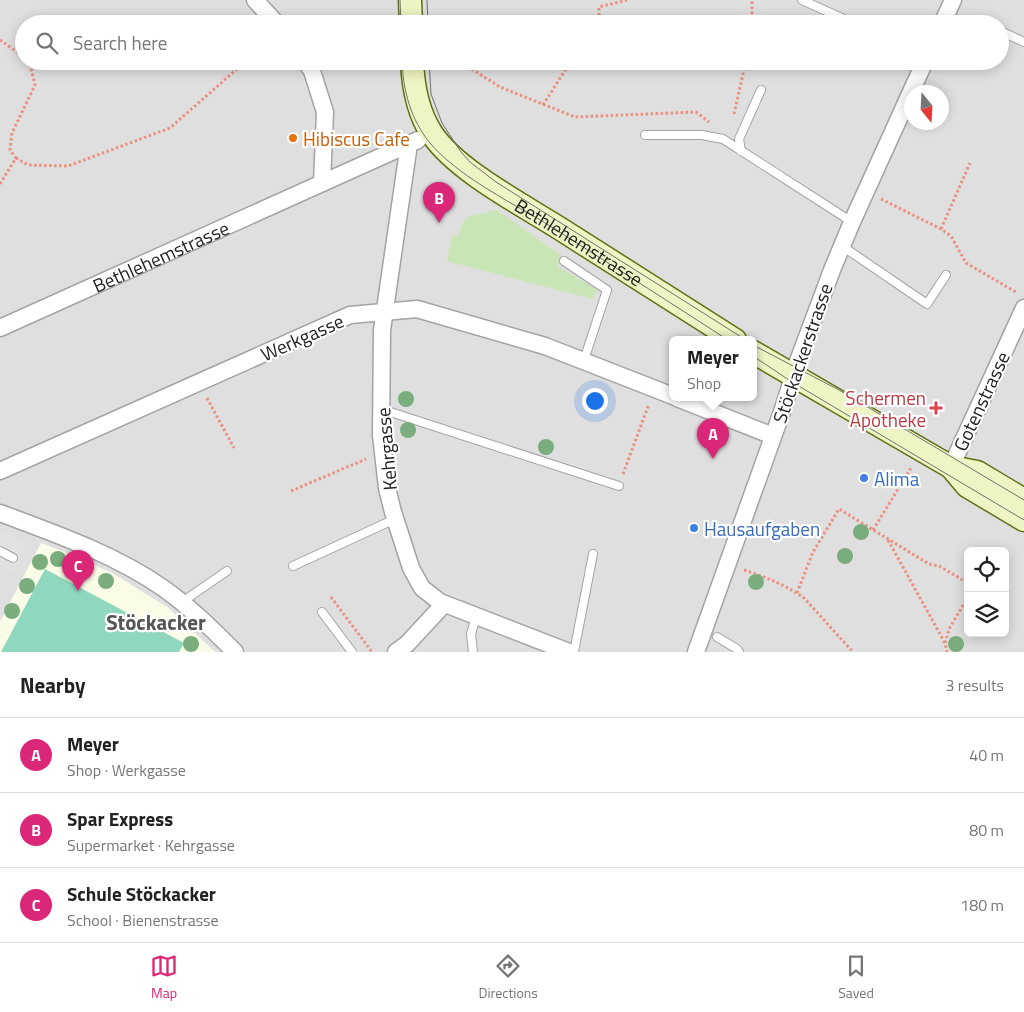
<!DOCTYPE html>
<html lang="en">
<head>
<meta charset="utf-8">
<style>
	:root { --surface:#fff; --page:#f6f6f6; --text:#222; --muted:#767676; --line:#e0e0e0; --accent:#db2777 }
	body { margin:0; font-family:"Titillium Web",sans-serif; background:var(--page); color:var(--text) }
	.controls { position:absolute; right:15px; bottom:15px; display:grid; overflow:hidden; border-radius:8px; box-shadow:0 2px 12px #0003 }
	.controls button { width:45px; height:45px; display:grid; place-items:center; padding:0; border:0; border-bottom:1px solid var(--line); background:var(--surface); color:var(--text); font:25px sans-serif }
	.compass { position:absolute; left:904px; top:85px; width:45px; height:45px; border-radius:50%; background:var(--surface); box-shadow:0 2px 12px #0003; rotate:162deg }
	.you { position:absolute; left:594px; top:400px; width:18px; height:18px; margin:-12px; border:4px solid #fff; border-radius:50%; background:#1a73e8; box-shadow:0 0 0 8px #1a73e833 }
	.badge { display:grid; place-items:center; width:32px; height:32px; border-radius:50%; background:var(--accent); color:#fff; font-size:16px; font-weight:700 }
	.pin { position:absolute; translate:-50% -41px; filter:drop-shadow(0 1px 2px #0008) }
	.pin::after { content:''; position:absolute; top:26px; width:18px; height:15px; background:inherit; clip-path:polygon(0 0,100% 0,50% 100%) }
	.popup { position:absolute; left:669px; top:336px; width:88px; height:65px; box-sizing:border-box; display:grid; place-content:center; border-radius:8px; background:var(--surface); filter:drop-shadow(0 1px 4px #0005); font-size:16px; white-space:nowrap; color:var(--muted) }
	.popup b { font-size:19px; color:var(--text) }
	.popup::after { content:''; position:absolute; left:50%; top:100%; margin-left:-10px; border:10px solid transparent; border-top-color:var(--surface) }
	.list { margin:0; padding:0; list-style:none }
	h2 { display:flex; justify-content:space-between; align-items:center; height:65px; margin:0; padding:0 20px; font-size:21px }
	h2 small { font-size:16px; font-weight:400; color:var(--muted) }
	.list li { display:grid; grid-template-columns:32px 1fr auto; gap:15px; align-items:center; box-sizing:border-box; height:75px; padding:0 20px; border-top:1px solid var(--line) }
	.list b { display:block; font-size:19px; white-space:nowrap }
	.list p { margin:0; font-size:16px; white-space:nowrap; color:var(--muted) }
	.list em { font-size:16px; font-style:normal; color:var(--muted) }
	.icon { flex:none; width:28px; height:28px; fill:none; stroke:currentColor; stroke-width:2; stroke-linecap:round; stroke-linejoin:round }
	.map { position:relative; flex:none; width:1024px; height:652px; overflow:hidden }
	.search { position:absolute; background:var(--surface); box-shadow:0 2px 12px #0003; left:15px; right:15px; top:15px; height:55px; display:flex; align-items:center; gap:12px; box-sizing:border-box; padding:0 18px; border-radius:28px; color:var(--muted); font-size:19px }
	.sheet { height:290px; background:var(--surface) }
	nav { display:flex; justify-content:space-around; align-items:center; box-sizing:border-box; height:70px; border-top:1px solid var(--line); background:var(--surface); font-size:14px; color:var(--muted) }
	nav a { display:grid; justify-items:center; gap:2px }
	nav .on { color:var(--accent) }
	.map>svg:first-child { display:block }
	.residential { fill:#dfdfdf; fill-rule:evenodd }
	.education { fill:#fbfce7 }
	.grass { fill:#cae5b5 }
	.pitch { fill:#90d7bf }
	.parking { fill:#e2e2e2 }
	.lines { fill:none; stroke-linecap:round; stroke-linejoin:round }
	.lane-casing { stroke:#a3a3a3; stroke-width:10 }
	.street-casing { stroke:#a3a3a3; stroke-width:19 }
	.secondary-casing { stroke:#617011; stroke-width:25 }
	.path { stroke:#ec907f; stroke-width:3; stroke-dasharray:2.5 2.5; stroke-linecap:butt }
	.lane { stroke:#fff; stroke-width:8 }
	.street { stroke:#fff; stroke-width:16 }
	.secondary { stroke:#eff4c4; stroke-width:22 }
	.tram { stroke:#707070; stroke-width:1 }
	.tree { fill:#7aad7d }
	.food-dot { fill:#e8710a; stroke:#fff; stroke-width:2 }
	.health-dot { fill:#e0444e; stroke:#fff; stroke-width:2 }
	.shop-dot { fill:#3f7fe0; stroke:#fff; stroke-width:2 }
	.labels { text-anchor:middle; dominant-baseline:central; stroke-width:4.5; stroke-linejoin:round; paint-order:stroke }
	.food-label { font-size:19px; fill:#c56008; stroke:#fff; text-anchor:start }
	.street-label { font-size:19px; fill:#222; stroke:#fff }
	.health-label { font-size:19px; fill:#be3a42; stroke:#fff; text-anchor:end }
	.shop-label { font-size:19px; fill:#366cbe; stroke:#fff; text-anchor:start }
	.quarter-label { font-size:21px; font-weight:bold; fill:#555; stroke:#fff }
</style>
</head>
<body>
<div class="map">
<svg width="1024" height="652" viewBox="0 0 1024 652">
	<rect width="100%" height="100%" fill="#f1efe9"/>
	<path class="residential" d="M0 0H1024V652H215L167 607 94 564 41 543 0 622ZM24 24H1000V61H24ZM912 92H942V122H912ZM673 340H753V398H673ZM968 551H1005V633H968Z"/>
	<path class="education" d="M41 543 73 555 114 574 167 607 215 652H0V622Z"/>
	<path class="grass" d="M497 210 562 256 558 267 597 289 593 299 447 261 452 235 458 236 462 224 467 217Z"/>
	<path class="pitch" d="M45 569 184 643 179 652H1Z"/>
	<path class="parking" d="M0 532 28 542 13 573 0 565Z"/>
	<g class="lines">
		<g class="lane-casing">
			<g id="lane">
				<path d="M802 0 855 24"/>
				<path d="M981 22 984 24"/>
				<path d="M1000 31 1024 42"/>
				<path d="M645 135H702L723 139 852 222"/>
				<path d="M741 151 739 139 761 90"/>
				<path d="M842 246 927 304 946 275"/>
				<path d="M564 261 607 290 584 360"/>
				<path d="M381 409 619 486"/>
				<path d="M0 551 13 558"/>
				<path d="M293 566 395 519"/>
				<path d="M182 602 227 571"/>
				<path d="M322 612 352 652"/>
				<path d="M717 637 737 649 739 652"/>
				<path d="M473 652 471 634 476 617"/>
				<path d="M574 652 593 554"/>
			</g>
		</g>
		<g class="street-casing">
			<g id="street">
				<path d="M255 0 277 24"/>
				<path d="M942 24 953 0"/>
				<path d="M305 61 312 71 325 112 322 183"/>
				<path d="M409 144 382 330 381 435 387 488 393 512 411 568 422 588 440 602 569 652"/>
				<path id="s1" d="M0 328 418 140"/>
				<path d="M677 398 773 436"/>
				<path d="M951 467 1024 308"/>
				<path d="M0 471 350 315 417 309 545 346 673 396"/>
				<path d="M0 513C56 534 114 554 163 588 190 607 212 629 235 652"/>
				<path d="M396 652 407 644 444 604"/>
				<path d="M696 652 783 409 798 361 832 270 852 222 925 61"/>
			</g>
		</g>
		<g class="secondary-casing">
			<g id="secondary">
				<path d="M410 0 411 24"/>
				<path id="s2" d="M412 61C413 86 418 113 432 134 456 170 521 204 559 228 618 265 676 303 735 340"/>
				<path d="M753 352 951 467 967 486 1024 520"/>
				<path d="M951 467 977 472 1024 500"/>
			</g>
		</g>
		<g class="path">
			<path d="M594 24 599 16V7L627 0"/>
			<path d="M752 24V0"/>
			<path d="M0 40 24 57"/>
			<path d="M459 61 500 87 575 117 696 112 709 122"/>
			<path d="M543 105 571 61"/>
			<path d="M734 114 746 61"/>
			<path d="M16 158 28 165 68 166 170 128 246 61"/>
			<path d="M0 184 16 158 10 150 12 133 35 85 29 61"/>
			<path d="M881 199 941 229 951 236 966 263 1016 292"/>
			<path d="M941 229 970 163"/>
			<path d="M207 398 234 448"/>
			<path d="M623 474 649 404"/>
			<path d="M291 491 366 459"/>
			<path d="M873 530 911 468"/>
			<path d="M888 540 945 643 947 652"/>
			<path d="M744 570C765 577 786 585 804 598L853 652"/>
			<path d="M797 593 813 552 839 509 929 564 939 566 968 583"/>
			<path d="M331 597 372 652"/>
			<path d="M945 643 949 629 968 597"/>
		</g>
		<use href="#lane" class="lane"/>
		<use href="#street" class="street"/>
		<use href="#secondary" class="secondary"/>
		<g class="tram">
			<path d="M400 0 401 24"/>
			<path d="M427 0 428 24"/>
			<path d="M402 61C403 91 411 120 430 143 456 174 506 200 542 221 604 260 666 300 728 340"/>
			<path d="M429 61 431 94 442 123 461 152 470 162 496 182 746 340"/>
			<path d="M753 345 839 390 1024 500"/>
			<path d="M753 356 792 382 1024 520"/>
		</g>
	</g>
	<g class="tree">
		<circle cx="406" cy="399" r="8"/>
		<circle cx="408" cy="430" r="8"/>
		<circle cx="546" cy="447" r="8"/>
		<circle cx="861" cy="532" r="8"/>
		<circle cx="845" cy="556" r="8"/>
		<circle cx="58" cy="559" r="8"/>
		<circle cx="40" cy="562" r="8"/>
		<circle cx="82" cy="569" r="8"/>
		<circle cx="106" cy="581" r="8"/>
		<circle cx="756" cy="582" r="8"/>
		<circle cx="27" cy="586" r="8"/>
		<circle cx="12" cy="611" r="8"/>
		<circle cx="191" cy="644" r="8"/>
		<circle cx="956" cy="644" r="8"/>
	</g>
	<circle class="food-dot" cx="293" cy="138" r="5"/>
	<path class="health-dot" d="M933.5 400.5h5v5h5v5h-5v5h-5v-5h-5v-5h5z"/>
	<g class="shop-dot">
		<circle cx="864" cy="478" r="5"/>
		<circle cx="694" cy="528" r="5"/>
	</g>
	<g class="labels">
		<g class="food-label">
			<text x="303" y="138">Hibiscus Cafe</text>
		</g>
		<g class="street-label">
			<text stroke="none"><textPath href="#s2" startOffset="260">Bethlehemstrasse</textPath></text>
			<text stroke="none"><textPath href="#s1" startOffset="176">Bethlehemstrasse</textPath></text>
			<text transform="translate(302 337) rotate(-24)">Werkgasse</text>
			<text transform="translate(802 353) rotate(-71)">Stöckackerstrasse</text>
			<text transform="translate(981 401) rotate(-65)">Gotenstrasse</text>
			<text transform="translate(386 449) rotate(-95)">Kehrgasse</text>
		</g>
		<g class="health-label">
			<text x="926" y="397">Schermen<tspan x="926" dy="22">Apotheke</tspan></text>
		</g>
		<g class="shop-label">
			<text x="874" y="478">Alima</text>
			<text x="704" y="528">Hausaufgaben</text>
		</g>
		<g class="quarter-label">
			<text x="156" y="622">Stöckacker</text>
		</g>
	</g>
</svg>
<div class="controls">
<button><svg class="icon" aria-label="locate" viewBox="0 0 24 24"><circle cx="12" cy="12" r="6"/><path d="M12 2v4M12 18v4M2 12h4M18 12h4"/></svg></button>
<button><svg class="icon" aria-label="layers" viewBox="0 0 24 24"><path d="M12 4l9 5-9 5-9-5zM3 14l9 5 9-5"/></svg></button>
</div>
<svg class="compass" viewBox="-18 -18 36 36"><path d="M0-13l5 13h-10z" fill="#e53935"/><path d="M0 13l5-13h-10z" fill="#767676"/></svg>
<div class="you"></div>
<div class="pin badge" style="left:713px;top:459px">A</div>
<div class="popup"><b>Meyer</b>Shop</div>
<div class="pin badge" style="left:439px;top:223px">B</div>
<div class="pin badge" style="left:78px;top:591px">C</div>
<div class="search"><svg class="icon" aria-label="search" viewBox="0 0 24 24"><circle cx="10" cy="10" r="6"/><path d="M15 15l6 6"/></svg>Search here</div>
</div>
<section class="sheet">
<h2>Nearby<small>3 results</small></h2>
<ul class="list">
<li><span class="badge">A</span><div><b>Meyer</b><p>Shop · Werkgasse</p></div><em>40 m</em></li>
<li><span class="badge">B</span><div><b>Spar Express</b><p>Supermarket · Kehrgasse</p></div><em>80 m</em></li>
<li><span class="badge">C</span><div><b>Schule Stöckacker</b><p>School · Bienenstrasse</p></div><em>180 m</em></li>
</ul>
</section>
<nav>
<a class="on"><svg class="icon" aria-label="map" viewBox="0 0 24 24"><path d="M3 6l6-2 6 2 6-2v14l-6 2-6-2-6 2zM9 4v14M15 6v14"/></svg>Map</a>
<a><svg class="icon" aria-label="directions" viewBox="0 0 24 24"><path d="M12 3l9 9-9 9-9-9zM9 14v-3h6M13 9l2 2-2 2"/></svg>Directions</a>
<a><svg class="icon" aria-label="saved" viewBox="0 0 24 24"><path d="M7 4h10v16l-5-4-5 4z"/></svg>Saved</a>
</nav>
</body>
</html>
